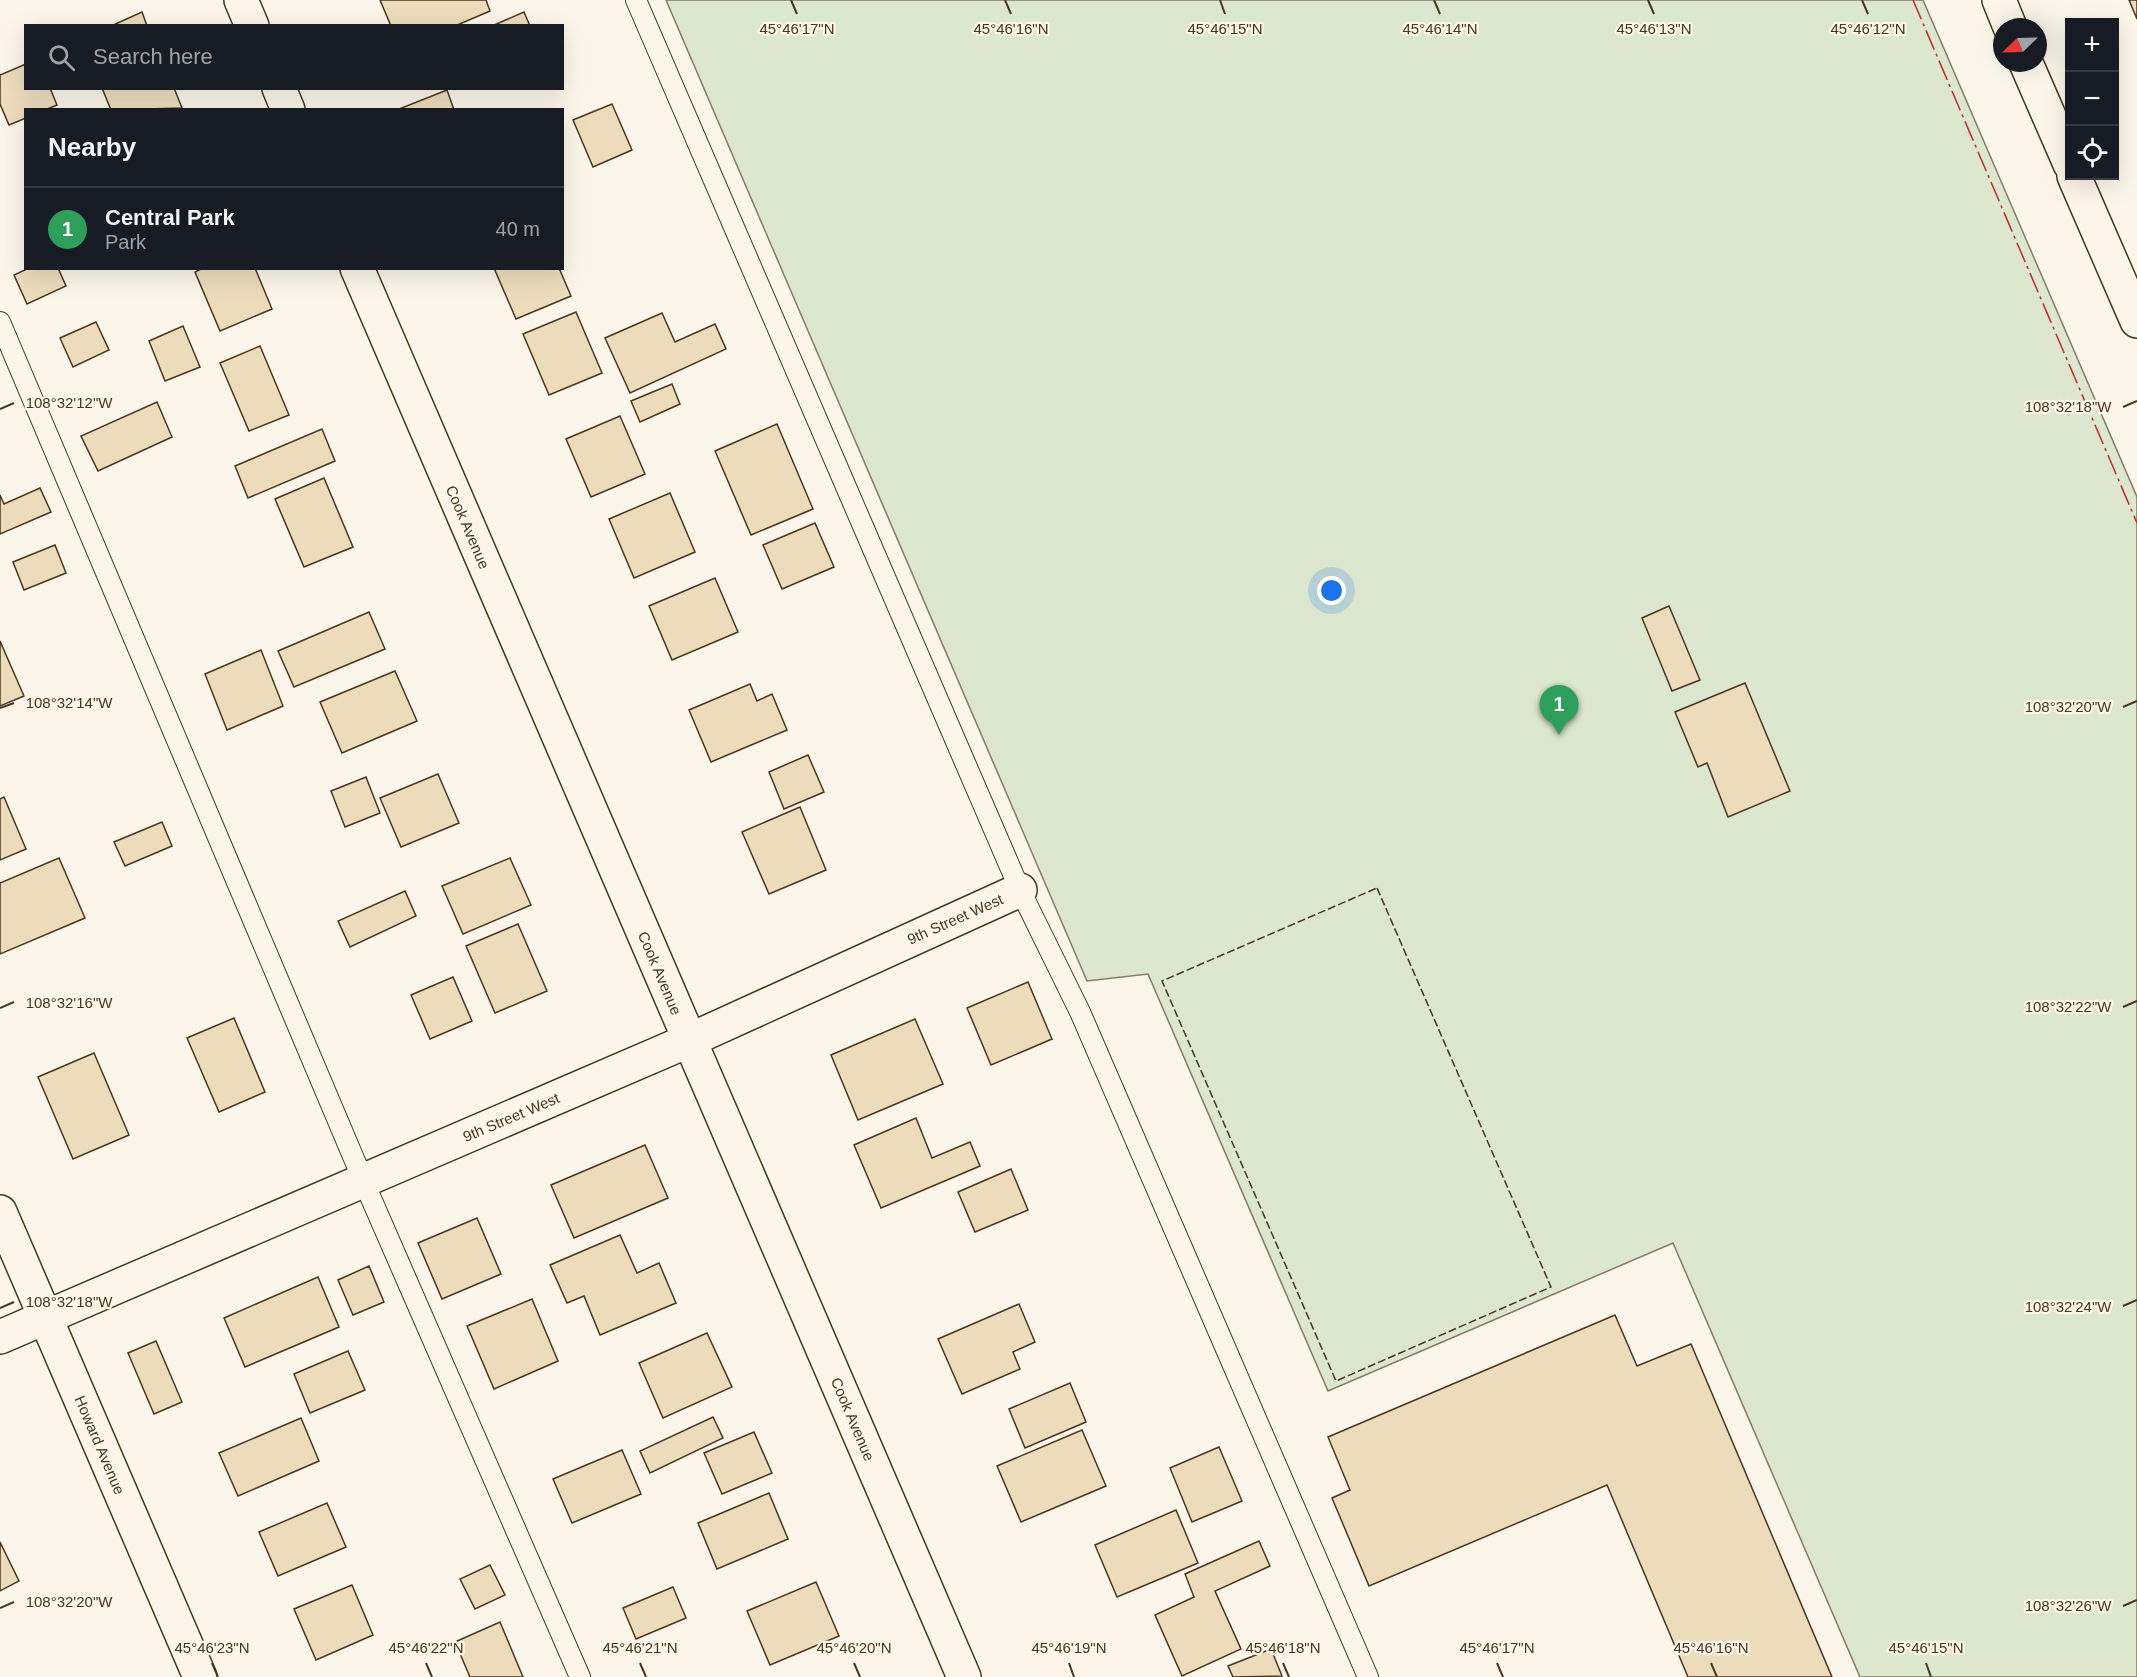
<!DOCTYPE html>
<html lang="en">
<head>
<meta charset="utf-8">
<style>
	:root { --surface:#171b24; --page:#242831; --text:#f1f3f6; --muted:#9ea1a6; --line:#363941; --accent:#db2777 }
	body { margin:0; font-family:Helvetica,sans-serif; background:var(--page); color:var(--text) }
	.controls { position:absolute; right:18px; top:18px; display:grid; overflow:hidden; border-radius:0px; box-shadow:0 6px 24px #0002 }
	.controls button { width:54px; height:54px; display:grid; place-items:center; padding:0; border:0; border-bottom:2px solid var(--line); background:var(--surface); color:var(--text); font:30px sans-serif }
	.compass { position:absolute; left:1993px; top:18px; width:54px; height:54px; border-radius:50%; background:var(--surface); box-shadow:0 6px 24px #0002; rotate:247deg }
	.you { position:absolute; left:1332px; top:591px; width:21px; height:21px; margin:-15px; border:4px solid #fff; border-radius:50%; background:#1a73e8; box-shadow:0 0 0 9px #1a73e833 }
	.badge { display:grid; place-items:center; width:39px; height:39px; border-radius:50%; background:var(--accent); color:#fff; font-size:20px; font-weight:700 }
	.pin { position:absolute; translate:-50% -50px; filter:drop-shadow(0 2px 3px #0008) }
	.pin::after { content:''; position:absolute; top:32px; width:21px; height:18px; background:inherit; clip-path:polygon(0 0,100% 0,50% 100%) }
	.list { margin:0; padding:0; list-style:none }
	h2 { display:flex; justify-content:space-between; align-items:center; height:78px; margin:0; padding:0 24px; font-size:26px }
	h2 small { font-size:20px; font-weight:400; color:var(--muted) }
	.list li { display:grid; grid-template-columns:39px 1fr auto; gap:18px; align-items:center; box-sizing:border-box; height:84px; padding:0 24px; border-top:2px solid var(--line) }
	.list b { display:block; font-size:22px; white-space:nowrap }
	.list p { margin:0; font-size:20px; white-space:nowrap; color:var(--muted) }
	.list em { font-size:20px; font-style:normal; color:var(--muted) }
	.icon { flex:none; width:33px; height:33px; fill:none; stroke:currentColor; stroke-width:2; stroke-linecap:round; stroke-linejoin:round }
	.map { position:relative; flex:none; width:2137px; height:1677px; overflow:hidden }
	.search { position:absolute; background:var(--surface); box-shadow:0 6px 24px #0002; left:24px; top:24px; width:540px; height:66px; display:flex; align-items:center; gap:15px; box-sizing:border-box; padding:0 21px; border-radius:0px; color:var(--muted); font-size:22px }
	.panel { position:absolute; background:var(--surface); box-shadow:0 6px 24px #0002; left:24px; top:108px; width:540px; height:162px; border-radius:0px }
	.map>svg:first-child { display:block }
	.green { fill:#dce7d0; stroke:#887966; stroke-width:1.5 }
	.building { fill:#ecdcbc; stroke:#4a3520; stroke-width:1.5 }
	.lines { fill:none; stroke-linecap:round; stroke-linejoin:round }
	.lane-casing { stroke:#4a3520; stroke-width:22 }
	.street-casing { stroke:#4a3520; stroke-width:36 }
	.secondary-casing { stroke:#4a3520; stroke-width:36 }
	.lane { stroke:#fbf6e9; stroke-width:20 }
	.street { stroke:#fbf6e9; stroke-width:33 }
	.secondary { stroke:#fbf6e9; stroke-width:33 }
	.fence { stroke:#4a3520; stroke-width:1.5; stroke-dasharray:8 3; stroke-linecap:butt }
	.power { stroke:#c62828; stroke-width:1.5; stroke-dasharray:21 4.5 3 4.5; stroke-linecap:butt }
	.ticks { fill:none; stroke:#4a3520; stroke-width:2 }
	.labels { text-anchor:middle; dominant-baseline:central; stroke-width:4.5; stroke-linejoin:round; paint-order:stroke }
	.street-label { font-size:15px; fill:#4a3520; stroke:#fbf6e9 }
	.ticks-label { font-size:15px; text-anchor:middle; fill:#4a3520; stroke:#fbf6e9; stroke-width:4.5; stroke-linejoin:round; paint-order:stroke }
</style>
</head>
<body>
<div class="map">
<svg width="2137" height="1677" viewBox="0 0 2137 1677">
	<rect width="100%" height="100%" fill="#fbf6e9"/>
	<path class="green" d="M666 0H1923L2137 497V1677H1860L1673 1243 1328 1391 1148 974 1087 981Z"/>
	<g class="building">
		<path d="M380 0H486L490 11 455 26H391Z"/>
		<path d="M2129 0H2137V19Z"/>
		<path d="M142 12 147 26H111Z"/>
		<path d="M524 12 530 26H492Z"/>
		<path d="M26 64V88H50L57 105 45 110H26V118L9 125 0 104V75Z"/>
		<path d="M102 88H174L182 108 111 110Z"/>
		<path d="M447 90 454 110H399V109Z"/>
		<path d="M612 104 632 150 593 167 573 120Z"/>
		<path d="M29 268H58L66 286 27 304 14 275Z"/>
		<path d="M203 268H255L272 309 220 331 195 272Z"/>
		<path d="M494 268H559L571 296 516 319Z"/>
		<path d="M576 312 602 373 549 395 523 334Z"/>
		<path d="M662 313 675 342 715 324 726 349 630 393 605 338Z"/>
		<path d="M96 322 109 350 73 367 60 338Z"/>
		<path d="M183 326 200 367 165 381 149 341Z"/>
		<path d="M260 346 289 415 249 431 220 363Z"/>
		<path d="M672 384 680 404 640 422 631 401Z"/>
		<path d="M157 402 172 437 98 471 81 436Z"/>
		<path d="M620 416 645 474 591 497 566 439Z"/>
		<path d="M777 424 813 509 751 535 715 451Z"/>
		<path d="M322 429 335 461 248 498 235 466Z"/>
		<path d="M324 478 353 547 304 567 275 499Z"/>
		<path d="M40 488 51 512 0 534V495L4 504Z"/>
		<path d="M670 493 695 552 634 578 609 519Z"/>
		<path d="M815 523 834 567 782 589 763 545Z"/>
		<path d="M55 545 66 573 24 590 13 562Z"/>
		<path d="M715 578 738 632 672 660 649 606Z"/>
		<path d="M1669 606 1700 680 1672 691 1642 618Z"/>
		<path d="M369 612 385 649 294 687 278 651Z"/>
		<path d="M0 641 24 696 0 706Z"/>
		<path d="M261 650 283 706 227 730 205 674Z"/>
		<path d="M395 671 417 721 342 753 320 702Z"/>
		<path d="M1745 683 1790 791 1728 817 1707 763 1698 767 1675 712Z"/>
		<path d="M750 684 757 701 772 694 787 730 711 762 689 710Z"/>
		<path d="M808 755 824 792 784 809 769 772Z"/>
		<path d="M438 774 459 823 401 847 380 798Z"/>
		<path d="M366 777 380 813 345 827 331 791Z"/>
		<path d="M4 797 26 849 0 860V799Z"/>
		<path d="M800 807 826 870 769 894 742 832Z"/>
		<path d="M162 822 172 846 125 866 114 842Z"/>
		<path d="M59 858 85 918 0 954V883Z"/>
		<path d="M510 858 531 905 463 934 442 886Z"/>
		<path d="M405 891 416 916 350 947 338 921Z"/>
		<path d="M518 924 547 991 495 1013 466 946Z"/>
		<path d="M453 977 472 1021 430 1039 411 995Z"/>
		<path d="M1028 982 1052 1039 991 1065 967 1008Z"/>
		<path d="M234 1018 265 1092 219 1112 187 1038Z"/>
		<path d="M915 1019 943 1084 858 1120 831 1055Z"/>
		<path d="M94 1053 129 1135 73 1159 38 1077Z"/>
		<path d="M916 1118 932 1158 970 1142 980 1166 881 1208 854 1145Z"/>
		<path d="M645 1145 668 1198 574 1238 551 1185Z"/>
		<path d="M1011 1169 1028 1210 975 1232 958 1192Z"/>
		<path d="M477 1218 501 1274 442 1299 418 1243Z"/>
		<path d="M620 1235 637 1273 659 1263 676 1303 600 1335 584 1296 567 1303 550 1265Z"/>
		<path d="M369 1266 384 1302 353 1315 338 1280Z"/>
		<path d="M318 1277 339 1327 245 1367 224 1318Z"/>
		<path d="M532 1299 558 1361 494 1389 467 1326Z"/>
		<path d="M1019 1304 1035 1342 1013 1352 1020 1369 962 1394 938 1339Z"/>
		<path d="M1615 1315 1637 1366 1691 1344 1832 1677H1688L1607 1485 1369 1586 1332 1498 1350 1490 1328 1437Z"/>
		<path d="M707 1333 732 1387 663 1418 639 1363Z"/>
		<path d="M156 1341 182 1402 154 1414 128 1353Z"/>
		<path d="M348 1351 365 1390 310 1413 294 1374Z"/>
		<path d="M1070 1383 1086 1422 1025 1448 1009 1409Z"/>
		<path d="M713 1417 723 1438 650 1473 640 1451Z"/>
		<path d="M301 1418 319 1461 238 1496 219 1453Z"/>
		<path d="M1082 1430 1106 1486 1021 1522 997 1466Z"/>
		<path d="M754 1432 772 1473 722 1494 704 1453Z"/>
		<path d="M1219 1447 1242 1501 1192 1522 1170 1468Z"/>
		<path d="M622 1450 641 1494 572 1523 553 1479Z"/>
		<path d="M769 1493 788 1539 717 1569 698 1523Z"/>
		<path d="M327 1503 346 1547 278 1576 259 1532Z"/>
		<path d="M1176 1510 1198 1563 1117 1597 1095 1545Z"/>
		<path d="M1259 1541 1270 1566 1215 1591 1241 1649 1182 1676 1155 1615 1194 1597 1185 1574Z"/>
		<path d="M0 1542 19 1581 0 1591Z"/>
		<path d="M490 1565 505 1595 475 1609 460 1579Z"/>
		<path d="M816 1582 839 1636 770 1665 747 1611Z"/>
		<path d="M352 1585 373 1635 316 1660 294 1609Z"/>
		<path d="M673 1587 686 1618 636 1639 623 1608Z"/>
		<path d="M500 1622 523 1677H470L455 1642Z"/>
		<path d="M1271 1649 1282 1676 1233 1677 1228 1666Z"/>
	</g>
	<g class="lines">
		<g class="lane-casing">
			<g id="lane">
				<path d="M636 0 1020 890 1080 1012 1368 1677"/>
				<path d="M0 322 363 1180 580 1677"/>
			</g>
		</g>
		<g class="street-casing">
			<g id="street">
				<path d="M241 0 252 26"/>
				<path d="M279 88 288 110"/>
				<path d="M357 268 964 1677"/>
				<path d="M0 1212 200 1677"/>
				<path d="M0 1337 690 1040 1020 890"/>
			</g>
		</g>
		<g class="secondary-casing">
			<g id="secondary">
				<path d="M1999 0 2010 27"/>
				<path d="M2026 63 2070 164"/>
				<path d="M2074 176 2137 321"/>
			</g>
		</g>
		<use href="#lane" class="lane"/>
		<use href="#street" class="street"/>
		<use href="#secondary" class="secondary"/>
		<path class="fence" d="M1377 888 1551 1287 1336 1381 1162 981Z"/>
		<path class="power" d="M1913 0 2137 523"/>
	</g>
	<path class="ticks" d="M791 0 797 14M1005 0 1011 14M1220 0 1225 14M1434 0 1440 14M1648 0 1654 14M1862 0 1868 14M2123 407 2137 401M0 409 14 403M2123 707 2137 701M0 708 14 703M2123 1007 2137 1001M0 1008 14 1002M2123 1306 2137 1300M0 1308 14 1302M2123 1606 2137 1600M0 1608 14 1602M212 1663 218 1677M426 1663 432 1677M640 1663 646 1677M854 1663 860 1677M1069 1663 1074 1677M1283 1663 1289 1677M1497 1663 1503 1677M1711 1663 1717 1677M1926 1663 1931 1677"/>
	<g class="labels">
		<g class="street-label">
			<text transform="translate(468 527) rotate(67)">Cook Avenue</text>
			<text transform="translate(955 919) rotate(-24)">9th Street West</text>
			<text transform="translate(660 973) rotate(67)">Cook Avenue</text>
			<text transform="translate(511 1117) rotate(-23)">9th Street West</text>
			<text transform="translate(853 1419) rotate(67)">Cook Avenue</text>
			<text transform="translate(100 1445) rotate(67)">Howard Avenue</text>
		</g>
	</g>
	<g class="ticks-label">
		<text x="797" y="34">45°46'17"N</text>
		<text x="1011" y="34">45°46'16"N</text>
		<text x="1225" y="34">45°46'15"N</text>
		<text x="1440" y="34">45°46'14"N</text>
		<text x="1654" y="34">45°46'13"N</text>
		<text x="1868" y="34">45°46'12"N</text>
		<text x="69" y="408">108°32'12"W</text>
		<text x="2068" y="412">108°32'18"W</text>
		<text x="69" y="708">108°32'14"W</text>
		<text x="2068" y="712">108°32'20"W</text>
		<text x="69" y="1008">108°32'16"W</text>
		<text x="2068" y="1012">108°32'22"W</text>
		<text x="69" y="1307">108°32'18"W</text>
		<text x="2068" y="1312">108°32'24"W</text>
		<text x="69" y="1607">108°32'20"W</text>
		<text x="2068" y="1611">108°32'26"W</text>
		<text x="212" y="1653">45°46'23"N</text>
		<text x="426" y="1653">45°46'22"N</text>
		<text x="640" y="1653">45°46'21"N</text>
		<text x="854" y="1653">45°46'20"N</text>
		<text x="1069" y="1653">45°46'19"N</text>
		<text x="1283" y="1653">45°46'18"N</text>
		<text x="1497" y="1653">45°46'17"N</text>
		<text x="1711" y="1653">45°46'16"N</text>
		<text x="1926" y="1653">45°46'15"N</text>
	</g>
</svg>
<div class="controls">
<button>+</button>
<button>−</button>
<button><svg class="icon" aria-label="locate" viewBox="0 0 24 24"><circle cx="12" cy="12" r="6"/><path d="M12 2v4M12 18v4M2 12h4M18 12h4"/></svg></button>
</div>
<svg class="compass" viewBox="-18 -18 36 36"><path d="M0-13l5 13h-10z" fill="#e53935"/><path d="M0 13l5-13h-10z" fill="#9ea1a6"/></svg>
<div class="you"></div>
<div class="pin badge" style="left:1559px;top:735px;background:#2e9e5b">1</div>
<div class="search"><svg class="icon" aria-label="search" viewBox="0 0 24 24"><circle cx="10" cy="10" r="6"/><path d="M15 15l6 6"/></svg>Search here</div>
<section class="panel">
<h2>Nearby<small></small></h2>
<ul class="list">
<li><span class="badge" style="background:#2e9e5b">1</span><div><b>Central Park</b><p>Park</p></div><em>40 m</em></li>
</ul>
</section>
</div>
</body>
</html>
